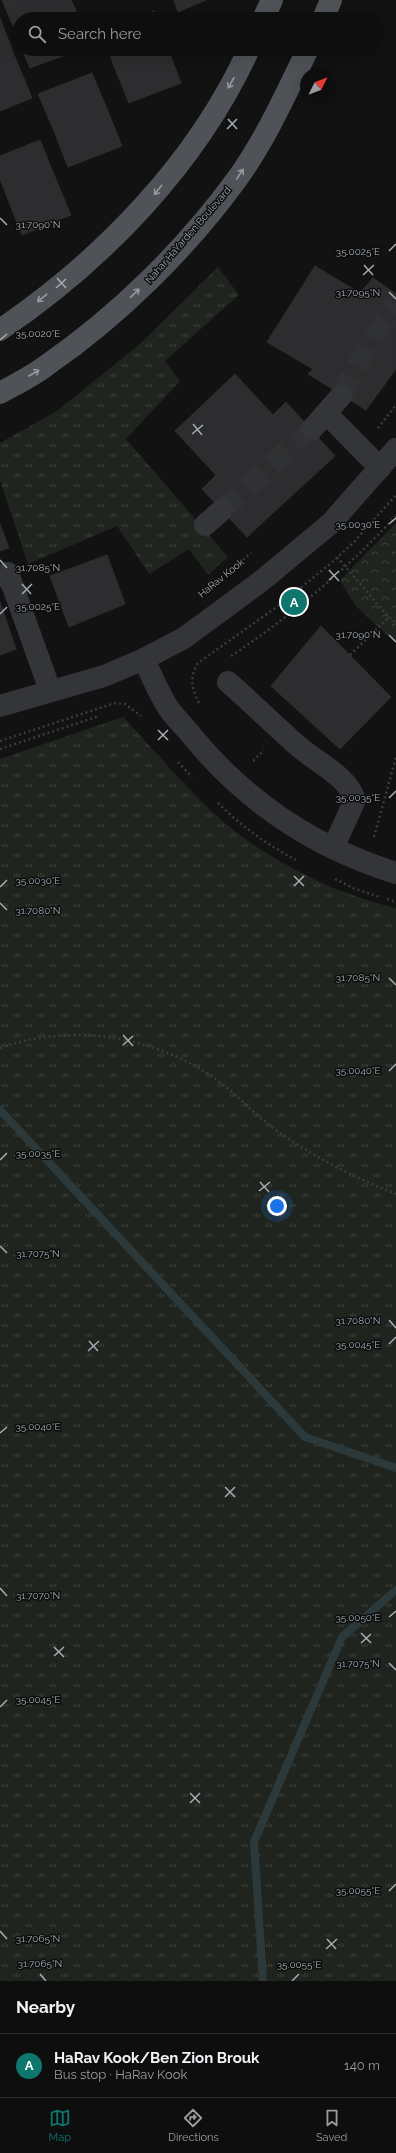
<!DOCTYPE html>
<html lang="en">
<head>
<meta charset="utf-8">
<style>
	:root { --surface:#0e0e0e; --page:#1c1c1c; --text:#f1f3f6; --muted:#9b9c9e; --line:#2e2e2e; --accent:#0f766e }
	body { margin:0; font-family:Raleway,sans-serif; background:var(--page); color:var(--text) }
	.compass { position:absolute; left:300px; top:68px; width:36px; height:36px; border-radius:50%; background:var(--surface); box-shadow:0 4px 16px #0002; rotate:47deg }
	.you { position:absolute; left:277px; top:1206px; width:14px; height:14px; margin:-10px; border:3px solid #fff; border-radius:50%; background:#1a73e8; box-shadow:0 0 0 6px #1a73e833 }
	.badge { display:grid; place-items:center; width:26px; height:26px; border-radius:50%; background:var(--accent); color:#fff; font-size:13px; font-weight:700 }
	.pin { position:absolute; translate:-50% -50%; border:2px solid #fff; box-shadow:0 1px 4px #0006 }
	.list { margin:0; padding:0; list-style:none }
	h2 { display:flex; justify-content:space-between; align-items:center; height:52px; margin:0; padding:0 16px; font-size:17px }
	h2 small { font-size:13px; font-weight:400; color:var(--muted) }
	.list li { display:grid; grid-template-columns:26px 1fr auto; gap:12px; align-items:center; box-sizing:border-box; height:64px; padding:0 16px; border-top:1px solid var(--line) }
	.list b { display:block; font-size:15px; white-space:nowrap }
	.list p { margin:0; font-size:13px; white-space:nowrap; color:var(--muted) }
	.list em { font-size:13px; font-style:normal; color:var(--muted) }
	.icon { flex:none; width:22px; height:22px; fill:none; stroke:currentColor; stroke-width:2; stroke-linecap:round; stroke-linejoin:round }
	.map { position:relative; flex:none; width:396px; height:1981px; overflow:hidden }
	.search { position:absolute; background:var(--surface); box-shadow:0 4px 16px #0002; left:12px; right:12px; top:12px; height:44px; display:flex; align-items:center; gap:10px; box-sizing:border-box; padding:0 14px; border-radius:22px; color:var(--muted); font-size:15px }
	.sheet { height:116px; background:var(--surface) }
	nav { display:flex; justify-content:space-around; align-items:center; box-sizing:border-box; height:56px; border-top:1px solid var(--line); background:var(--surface); font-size:11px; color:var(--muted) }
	nav a { display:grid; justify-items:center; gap:2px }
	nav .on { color:var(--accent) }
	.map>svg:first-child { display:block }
	.grass { fill:url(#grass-tufts) }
	.park { fill:url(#park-crowns) }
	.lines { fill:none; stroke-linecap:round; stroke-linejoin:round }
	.stream { stroke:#2c393b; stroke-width:8 }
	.building { fill:#2d2d2f; stroke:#2c2d2f }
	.minor-tunnel { stroke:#2f3133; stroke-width:22; stroke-dasharray:22 11; stroke-linecap:butt }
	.path { stroke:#393c3f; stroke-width:2.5; stroke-dasharray:2 3; stroke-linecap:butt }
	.minor { stroke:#333538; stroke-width:22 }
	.major { stroke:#4f5357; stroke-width:22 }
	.oneway { stroke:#939ba1 }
	.ticks { fill:none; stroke:#a4adb3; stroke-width:1.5 }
	.labels { text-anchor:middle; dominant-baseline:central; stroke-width:3; stroke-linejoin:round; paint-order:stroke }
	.street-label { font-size:10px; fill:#a4adb3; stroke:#0d0d0e }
	.ticks-label { font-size:10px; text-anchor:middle; fill:#a4adb3; stroke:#0d0d0e; stroke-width:3; stroke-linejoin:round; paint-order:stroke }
</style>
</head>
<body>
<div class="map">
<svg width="396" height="1981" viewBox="0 0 396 1981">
	<defs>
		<pattern id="grass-tufts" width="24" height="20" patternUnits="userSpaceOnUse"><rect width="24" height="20" fill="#1f251e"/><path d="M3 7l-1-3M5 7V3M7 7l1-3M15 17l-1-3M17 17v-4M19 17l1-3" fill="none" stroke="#3d423c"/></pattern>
		<pattern id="park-crowns" width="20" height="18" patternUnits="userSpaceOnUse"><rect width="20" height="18" fill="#1f251e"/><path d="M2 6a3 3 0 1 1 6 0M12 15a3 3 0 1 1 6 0" fill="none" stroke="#3d423c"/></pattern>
	</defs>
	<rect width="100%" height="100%" fill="#121213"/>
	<g class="grass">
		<path d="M218 267 239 295 165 361 180 381 126 439 228 557 208 575 189 549 149 574 117 526 28 564 0 480V443L57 411 140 344Z"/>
		<path d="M123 717C157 753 189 792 226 824 272 862 338 895 396 908V1981H0V759Z"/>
	</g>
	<path class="park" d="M396 523V643L355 605 340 580Z"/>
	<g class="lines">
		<g class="stream">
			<path d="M0 1110 305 1437 396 1468"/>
			<path d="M263 1981 254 1842 342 1637 396 1590"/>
		</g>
	</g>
	<g class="building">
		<path d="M2 0H71L75 8 42 19H19V26L14 28Z"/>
		<path d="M174 0H206L178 12Z"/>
		<path d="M75 8 79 19H42Z"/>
		<path d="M154 11 156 19H134Z"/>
		<path d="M0 18 15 57 0 63Z"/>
		<path d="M19 26V41L14 28Z"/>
		<path d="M22 49H82L30 68Z"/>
		<path d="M108 49H160L114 66Z"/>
		<path d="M160 49H168L181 83 129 103 114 66Z"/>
		<path d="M15 57 32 98 0 111V63Z"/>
		<path d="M92 73 107 109 54 131 38 94Z"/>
		<path d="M107 109 122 146 68 167 54 131Z"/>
		<path d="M40 140 55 177 7 197 0 179V156Z"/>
		<path d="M55 177 71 215 22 235 7 197Z"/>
		<path d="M315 266 360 293 373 278 396 294V369L366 410 308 374 313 369 267 342Z"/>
		<path d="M235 374 273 415 286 402 335 456 247 537 202 489 216 475 175 431Z"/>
		<path d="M0 524 9 548 0 551Z"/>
		<path d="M107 555 125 604 69 627 50 576Z"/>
		<path d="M0 602 16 649 0 655Z"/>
		<path d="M321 626 391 697 340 749 271 686Z"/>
	</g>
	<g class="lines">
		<g class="minor-tunnel">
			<path d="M341 396 367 347 396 305"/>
			<path d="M222 510 312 429"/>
		</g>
		<g class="path">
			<path d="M378 428 396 405"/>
			<path d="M337 557 386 614 396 623"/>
			<path d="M239 563 251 553"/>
			<path d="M350 655 389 617"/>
			<path d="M231 656C291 616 347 569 396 516"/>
			<path d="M199 703C192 689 189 677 198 663L278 606 330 564 352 544 396 495"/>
			<path d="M0 741 115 703 125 704 141 716"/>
			<path d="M0 749 99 716"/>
			<path d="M253 761 264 750"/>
			<path d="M178 762 192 777"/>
			<path d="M218 803C241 826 269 846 298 861"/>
			<path d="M374 837 396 757"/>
			<path d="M335 879 355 889 380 897"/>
			<path d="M387 899 396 902"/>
			<path d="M0 1048C73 1022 159 1036 221 1083 240 1098 256 1116 276 1130 314 1157 353 1177 396 1194"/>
		</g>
		<g class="minor">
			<path d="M327 414 380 468"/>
			<path d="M312 429 341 396"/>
			<path d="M205 525 222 510"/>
			<path d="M0 576 8 573 50 690"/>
			<path d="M144 659C151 675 158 691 167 706 174 717 184 726 192 736 246 802 316 848 396 873"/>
			<path d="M228 682C252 703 274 725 298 746 317 763 347 775 355 800L333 848"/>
			<path d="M0 706 104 676 144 659 184 638 260 582 331 523 396 449"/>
		</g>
		<g class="major">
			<path d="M263 19 272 0"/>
			<path d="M323 19 331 0"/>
			<path d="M0 330C103 260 197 163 249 49"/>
			<path d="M0 393C16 384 33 376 47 365 118 316 186 249 237 179 266 139 286 93 308 49"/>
		</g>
	</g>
	<defs><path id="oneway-shaft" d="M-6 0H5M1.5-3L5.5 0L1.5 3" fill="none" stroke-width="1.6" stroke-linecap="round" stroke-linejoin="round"/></defs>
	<g class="oneway">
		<use href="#oneway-shaft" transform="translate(231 83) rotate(119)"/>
		<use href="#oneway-shaft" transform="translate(240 174) rotate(-57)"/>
		<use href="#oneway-shaft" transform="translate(158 190) rotate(129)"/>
		<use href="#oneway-shaft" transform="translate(135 293) rotate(-43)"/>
		<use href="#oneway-shaft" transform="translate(42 298) rotate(142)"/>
		<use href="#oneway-shaft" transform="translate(34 373) rotate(-30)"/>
	</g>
	<path class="ticks" d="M228 119 237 129M227 129 237 119M0 218 7 225M389 251 396 244M364 265 373 275M363 275 374 265M57 278 66 288M56 288 66 279M389 292 396 299M0 340 7 334M193 424 202 435M192 434 203 425M389 524 396 518M0 560 7 568M329 570 339 581M329 580 339 571M22 584 31 594M22 594 32 584M0 614 7 607M389 635 396 642M158 730 168 740M158 740 168 730M389 798 396 791M294 876 304 886M294 886 304 876M0 887 7 880M0 903 7 910M389 978 396 985M123 1035 133 1046M123 1045 133 1036M389 1071 396 1064M0 1160 7 1153M260 1182 269 1192M259 1191 270 1182M0 1246 7 1253M389 1320 396 1328M89 1341 98 1351M389 1344 396 1337M88 1351 99 1341M0 1433 7 1427M225 1487 235 1497M225 1497 235 1487M0 1588 7 1596M389 1617 396 1611M361 1633 371 1643M361 1643 371 1634M54 1647 64 1657M54 1656 64 1647M389 1663 396 1670M0 1707 7 1700M190 1793 200 1803M190 1803 200 1793M389 1891 396 1884M0 1931 7 1939M327 1939 336 1949M326 1949 337 1939M40 1974 46 1981M292 1981 299 1974"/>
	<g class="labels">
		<g class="street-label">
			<text transform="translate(188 235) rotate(-49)">Nahar HaYarden Boulevard</text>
			<text transform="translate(221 578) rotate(-39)">HaRav Kook</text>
		</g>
	</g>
	<g class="ticks-label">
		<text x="38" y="228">31.7090°N</text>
		<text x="358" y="255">35.0025°E</text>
		<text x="358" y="296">31.7095°N</text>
		<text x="38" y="337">35.0020°E</text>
		<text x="358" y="528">35.0030°E</text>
		<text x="38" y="571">31.7085°N</text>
		<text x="38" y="610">35.0025°E</text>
		<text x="358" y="638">31.7090°N</text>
		<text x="358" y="801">35.0035°E</text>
		<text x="38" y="884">35.0030°E</text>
		<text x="38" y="914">31.7080°N</text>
		<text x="358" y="981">31.7085°N</text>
		<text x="358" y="1074">35.0040°E</text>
		<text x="38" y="1157">35.0035°E</text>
		<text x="38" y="1257">31.7075°N</text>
		<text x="358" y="1324">31.7080°N</text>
		<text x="358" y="1348">35.0045°E</text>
		<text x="38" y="1430">35.0040°E</text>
		<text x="38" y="1599">31.7070°N</text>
		<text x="358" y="1621">35.0050°E</text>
		<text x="358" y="1667">31.7075°N</text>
		<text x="38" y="1703">35.0045°E</text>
		<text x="358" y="1894">35.0055°E</text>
		<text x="38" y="1942">31.7065°N</text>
		<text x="40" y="1967">31.7065°N</text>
		<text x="299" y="1968">35.0055°E</text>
	</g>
</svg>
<svg class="compass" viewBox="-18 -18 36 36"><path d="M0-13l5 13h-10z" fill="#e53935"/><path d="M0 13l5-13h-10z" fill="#9b9c9e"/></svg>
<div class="you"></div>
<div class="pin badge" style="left:294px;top:602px">A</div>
<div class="search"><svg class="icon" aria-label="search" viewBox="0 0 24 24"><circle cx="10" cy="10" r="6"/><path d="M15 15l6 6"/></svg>Search here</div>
</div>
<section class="sheet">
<h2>Nearby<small></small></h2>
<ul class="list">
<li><span class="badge">A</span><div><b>HaRav Kook/Ben Zion Brouk</b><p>Bus stop · HaRav Kook</p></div><em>140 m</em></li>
</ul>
</section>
<nav>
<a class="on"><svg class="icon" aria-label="map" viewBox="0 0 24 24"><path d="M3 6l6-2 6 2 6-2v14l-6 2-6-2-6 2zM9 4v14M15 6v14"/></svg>Map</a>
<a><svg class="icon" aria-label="directions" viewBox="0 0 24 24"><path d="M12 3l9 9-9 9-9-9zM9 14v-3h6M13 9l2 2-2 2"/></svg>Directions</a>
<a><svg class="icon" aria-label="saved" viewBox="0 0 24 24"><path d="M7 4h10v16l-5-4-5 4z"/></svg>Saved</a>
</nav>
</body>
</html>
